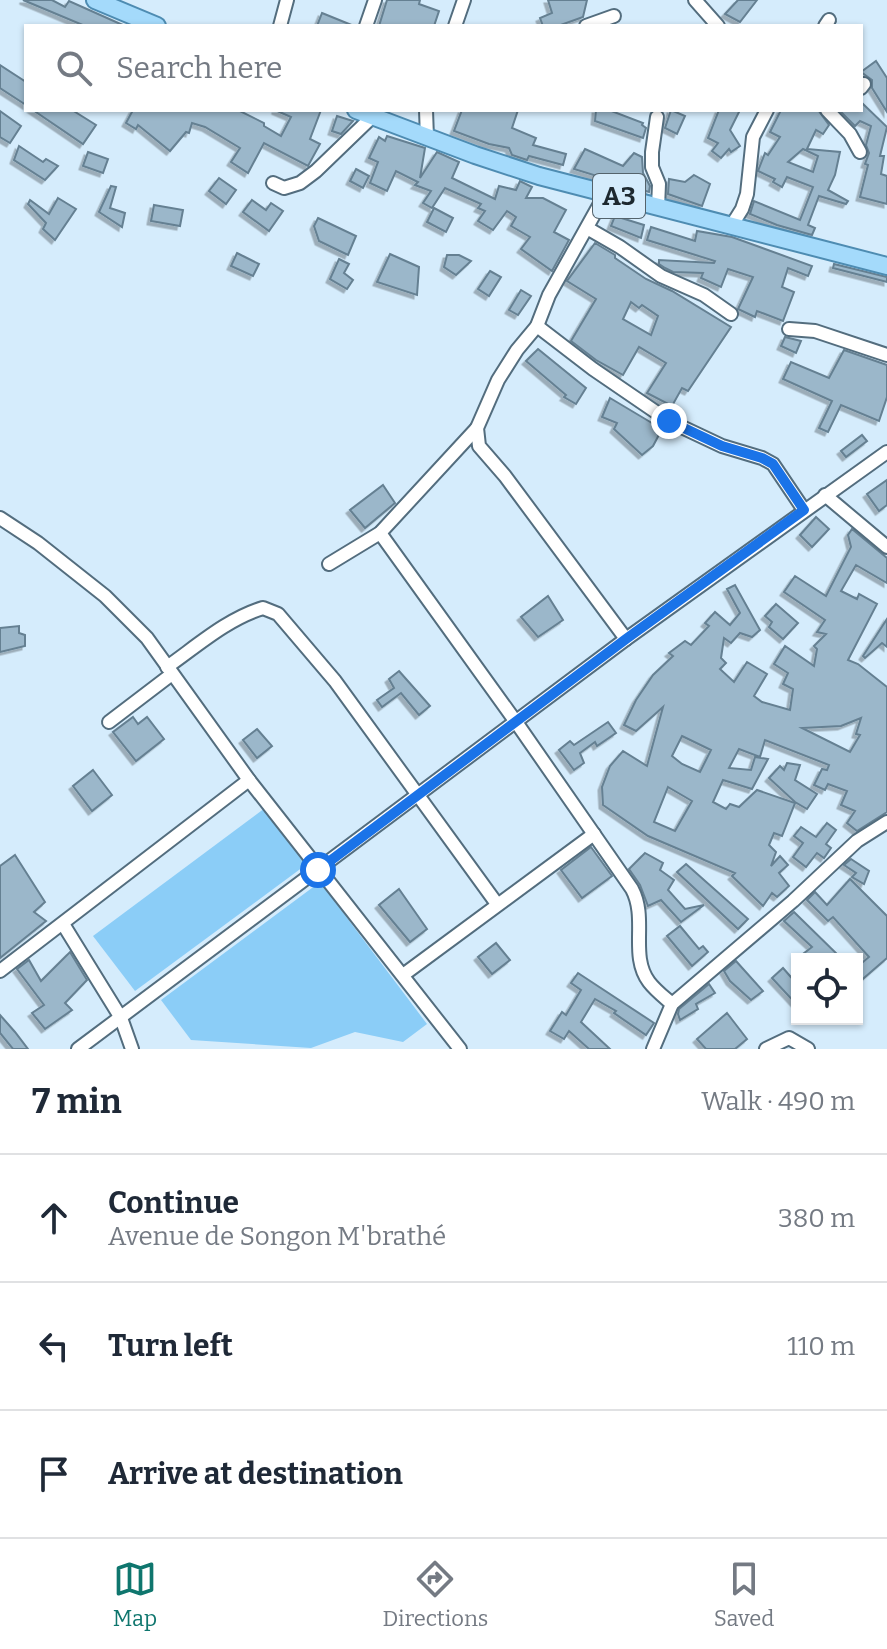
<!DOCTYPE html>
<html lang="en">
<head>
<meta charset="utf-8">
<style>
	:root { --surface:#fff; --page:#f6f6f7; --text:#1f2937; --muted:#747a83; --line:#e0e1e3; --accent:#0f766e }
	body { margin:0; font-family:Bitter,serif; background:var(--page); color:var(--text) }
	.controls { position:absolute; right:24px; bottom:24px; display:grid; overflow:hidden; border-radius:0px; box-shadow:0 2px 6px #0004 }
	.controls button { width:72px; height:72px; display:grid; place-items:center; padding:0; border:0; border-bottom:2px solid var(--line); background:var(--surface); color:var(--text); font:40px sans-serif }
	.stop { position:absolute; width:24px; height:24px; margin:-18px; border:6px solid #1a73e8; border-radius:50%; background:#fff }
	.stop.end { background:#1a73e8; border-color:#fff; box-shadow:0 2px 8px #0008 }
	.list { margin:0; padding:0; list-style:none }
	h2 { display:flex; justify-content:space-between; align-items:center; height:104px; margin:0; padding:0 32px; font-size:34px }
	h2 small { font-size:26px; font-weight:400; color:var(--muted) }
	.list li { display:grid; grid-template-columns:52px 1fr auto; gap:24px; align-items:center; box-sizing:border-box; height:128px; padding:0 32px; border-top:2px solid var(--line) }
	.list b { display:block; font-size:30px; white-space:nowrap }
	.list p { margin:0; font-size:26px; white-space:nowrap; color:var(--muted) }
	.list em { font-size:26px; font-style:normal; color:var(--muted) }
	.icon { flex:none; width:44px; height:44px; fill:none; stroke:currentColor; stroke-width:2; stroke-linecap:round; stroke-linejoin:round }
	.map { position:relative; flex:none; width:887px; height:1049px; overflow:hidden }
	.search { position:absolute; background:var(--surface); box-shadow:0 2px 6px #0004; left:24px; right:24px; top:24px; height:88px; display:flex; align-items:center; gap:20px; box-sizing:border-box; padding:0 28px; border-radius:0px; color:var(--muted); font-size:30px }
	.sheet { height:488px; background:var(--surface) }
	nav { display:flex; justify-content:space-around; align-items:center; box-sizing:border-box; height:112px; border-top:2px solid var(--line); background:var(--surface); font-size:22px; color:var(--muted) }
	nav a { display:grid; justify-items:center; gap:4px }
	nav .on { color:var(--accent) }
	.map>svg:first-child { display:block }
	.green { fill:#8bcdf7 }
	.building { fill:#9bb7ca; stroke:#658092; stroke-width:2; fill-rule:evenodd; filter:url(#shadow) }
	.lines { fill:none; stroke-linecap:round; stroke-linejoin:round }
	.minor-casing { stroke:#536d7e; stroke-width:16 }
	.major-casing { stroke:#4e8cb2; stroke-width:20 }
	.minor { stroke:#fff; stroke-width:12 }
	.major { stroke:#a4dafb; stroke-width:16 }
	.route { stroke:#1a73e8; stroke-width:10 }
	.labels { text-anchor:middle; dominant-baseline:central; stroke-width:7; stroke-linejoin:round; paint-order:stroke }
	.shield { fill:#d5ecfc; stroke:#54636c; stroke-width:2 }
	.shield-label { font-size:26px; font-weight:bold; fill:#1d282f }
</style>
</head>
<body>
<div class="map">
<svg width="887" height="1049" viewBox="0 0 887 1049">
	<defs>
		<filter id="shadow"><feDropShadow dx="-3.5" dy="3.5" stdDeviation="0" flood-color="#0004"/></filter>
	</defs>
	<rect width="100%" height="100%" fill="#d5ecfc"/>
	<g class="green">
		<path d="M265 808 307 864 135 991 93 936Z"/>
		<path d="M320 882 427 1024 403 1042 355 1032 311 1048 191 1040 161 1000Z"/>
	</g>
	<g class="building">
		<path d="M23 0H52L65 7 69 1 125 26H85Z"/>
		<path d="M387 0H420L419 4 439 11 434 26H379Z"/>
		<path d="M548 0H587L583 17 558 26H543L540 18 552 13Z"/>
		<path d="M738 0H757L740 22 725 14Z"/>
		<path d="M322 13 354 26H317Z"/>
		<path d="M876 61 887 78V112L872 88V80L861 72Z"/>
		<path d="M0 65 26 82V105L0 88Z"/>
		<path d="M861 102 887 127 880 156H884L881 174 887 176V204L860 197 868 165 865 164 869 153 866 145 871 126 860 121 855 126 839 110H861Z"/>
		<path d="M33 110H72L96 125 83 144Z"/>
		<path d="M133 110H238L264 123V126L281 136 291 117 275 110H321L310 139 320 144 308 166 264 143 248 173 231 162 240 148 205 127 192 123 189 133 186 132 170 151 138 125 136 129 126 123Z"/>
		<path d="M462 110H518L512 128 536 138 533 145 566 154 563 165 529 156 527 160 512 155 509 148 489 144 454 131Z"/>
		<path d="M596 110H609L643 123 642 125 646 128 643 138 595 121Z"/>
		<path d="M671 110 685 116 677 134 665 128Z"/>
		<path d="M719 110H740L730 130 740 146 731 152 729 149 721 158 712 151 718 143 708 138Z"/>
		<path d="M781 110H818L829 125 823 134 816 130 807 149 840 152 835 175 828 190 848 201 846 204 819 196 808 225 815 228 812 235 777 225 750 214 754 201 800 220 813 187 787 177 782 187 773 182 775 179 758 171 765 153 768 155 780 137 770 132ZM803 149 818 156 813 172 788 162Z"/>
		<path d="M0 111 21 126 10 143 0 137Z"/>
		<path d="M337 116 353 121 341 134 332 131Z"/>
		<path d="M387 136 425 148 420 178 437 152 459 162 452 178 495 199 499 186 516 190 520 181 532 187 526 198H543L566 210 554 232 569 240 552 271 521 249 530 237 511 226 516 217 507 211 493 230 478 221 485 211 478 208 481 204 445 188 432 208 423 203 431 191 415 185 418 182 396 171 387 191 370 183 378 162 369 158 379 137 385 141Z"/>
		<path d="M19 146 43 162 46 159 58 166 45 180 14 160Z"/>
		<path d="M585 149 623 166 634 153 642 157 643 173 650 186 649 192 574 169Z"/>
		<path d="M88 152 108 159 103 173 83 166Z"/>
		<path d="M356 169 369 176 363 188 350 181Z"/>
		<path d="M694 175 710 184 702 206 668 194 669 179 685 182Z"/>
		<path d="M219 178 236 190 226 204 209 191Z"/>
		<path d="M111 186 116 187 110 208 125 213 122 227 99 212Z"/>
		<path d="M58 198 76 209 55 240 43 229 46 223 28 204 30 200 49 214Z"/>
		<path d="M252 200 266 210 271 203 283 211 269 231 243 212Z"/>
		<path d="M154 205 183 210 180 226 151 221Z"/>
		<path d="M434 208 453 218 446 232 427 222Z"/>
		<path d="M615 216 644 225 641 238 611 226Z"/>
		<path d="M318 218 356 236 348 255 319 241 314 226Z"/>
		<path d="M651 227 695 241 697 231 732 237 812 266 808 276 788 268 782 287 794 292 783 321 757 311 755 317 738 309 753 277 728 269 721 287 701 278 703 273 673 272 665 268 659 264V260L714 263 715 261 647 240Z"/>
		<path d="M595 243 615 255V258L646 279 672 291 731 327 688 391 682 388 672 406 647 393 666 363 639 347 623 375 596 360 571 341 596 299 567 281ZM631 302 639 308 642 305 658 316 651 335 623 319Z"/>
		<path d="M237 253 259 264 253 276 231 266Z"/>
		<path d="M390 254 419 267 417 295 377 282Z"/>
		<path d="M447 255H459L471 261 456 275 444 267Z"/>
		<path d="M339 259 349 264 344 273 353 280 347 289 330 279Z"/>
		<path d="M834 264 887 277V282L833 268Z"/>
		<path d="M490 271 501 277 489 296 478 289Z"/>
		<path d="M521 290 531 296 518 315 509 310Z"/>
		<path d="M785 337 801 341 796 353 781 346Z"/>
		<path d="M538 349 586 388 576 404 564 397 566 395 526 361Z"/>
		<path d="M844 350 887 365V397L879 421 841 405 828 432 819 428 832 401 783 379 791 362 829 378Z"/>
		<path d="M610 398 662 429 653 446 642 455 614 429 617 423 602 417Z"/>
		<path d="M862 435 867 441 846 457 841 451Z"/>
		<path d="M887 480V505L879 511 867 494Z"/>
		<path d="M383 485 395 503 365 528 350 510Z"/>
		<path d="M816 517 829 529 812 547 800 535Z"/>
		<path d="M852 529 887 558V583L856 565 841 591 857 599 859 594 877 604 848 660 858 664 887 687V812L857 831 847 823 855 811 841 805 847 791 828 784 825 790 814 785 822 769 827 770 829 765 765 740 760 757 739 749 729 768 751 770 755 757 768 759 752 789 723 780 713 802 726 809 730 804 739 807 757 790 795 803 782 836 774 833 769 845 776 852 771 866 780 856 788 865 779 873 789 886 777 897 772 893 763 906 732 876 735 873 648 836 603 805 602 787 610 766 623 751 647 766 663 707 636 731 624 725 636 700 653 675 673 656 669 653 685 641 691 645 709 626 705 623 715 612 730 625 740 613 727 589 735 585 760 630 752 637 740 633 731 643 724 638 721 658 726 663 720 669 734 682 747 662 767 674 754 696 762 702 790 710 793 689 783 684 788 673 774 664 785 646 814 666 817 649 814 646 826 634 817 632 825 620 784 592 795 576 826 596 851 547 848 535ZM861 718 856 734 860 735 850 752 802 728 841 726ZM682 736 711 750 700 772 682 764 672 756ZM668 787 692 801 675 831 654 822Z"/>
		<path d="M548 596 563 620 538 637 521 617Z"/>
		<path d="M776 604 798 623 783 639 769 627 772 622 765 616Z"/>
		<path d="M887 619V647L882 643 865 658 863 656Z"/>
		<path d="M19 626V633L25 635V646L0 652V628Z"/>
		<path d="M399 671 430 706 419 715 401 693 382 707 377 700 394 688 389 679Z"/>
		<path d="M133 717 138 724 147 717 164 739 136 761 113 732Z"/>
		<path d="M608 722 616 733 597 746 595 742 580 753 584 763 574 770 559 750 570 741 574 745Z"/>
		<path d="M257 729 272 746 257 758 243 740Z"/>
		<path d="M787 763 800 765 795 780 817 794 807 809 795 802 769 778 780 766 784 770Z"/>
		<path d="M93 770 112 795 92 811 73 786Z"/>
		<path d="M827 823 836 830 826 844 831 848 824 858 817 853 806 867 793 857 803 843 794 836 801 827 816 837Z"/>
		<path d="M591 847 612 876 582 898 561 870Z"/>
		<path d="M645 853 663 863 660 870 674 880 668 890 685 909 704 905 681 922 661 900 648 906 640 885 629 869Z"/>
		<path d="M15 855 45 902 34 912 46 921 0 958V866Z"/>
		<path d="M851 859 869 871 864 884 852 877 856 873 844 865Z"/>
		<path d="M686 864 748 919 738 929 677 872Z"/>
		<path d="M850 879 887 916V958L857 984V967L869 957 833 917 828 921 807 900 815 892 827 905Z"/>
		<path d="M399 889 427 929 410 942 379 905Z"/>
		<path d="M794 912 842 959H807L803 954 812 947 784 921Z"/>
		<path d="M680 926 699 949 703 946 708 952 692 966 667 936Z"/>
		<path d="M496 943 510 960 492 974 478 957Z"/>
		<path d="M70 952 87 980 65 1003 72 1010 45 1029 32 1013 44 1005 17 969 29 960 41 981Z"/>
		<path d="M736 961 763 991 751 1000 730 981 724 971Z"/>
		<path d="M783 968 797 984V1005L772 978Z"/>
		<path d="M578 973 654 1023 646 1035 614 1013 616 1011 595 999 581 1022 610 1049H589L569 1031 564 1039 550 1031 562 1012 566 1015 581 990 571 983Z"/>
		<path d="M709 984 715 993 696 1004 698 1009 680 1020 678 1014 679 1009Z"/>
		<path d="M727 1013 747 1039 735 1049H706L697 1039Z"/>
		<path d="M0 1015 15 1032 28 1049H13L0 1033Z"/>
	</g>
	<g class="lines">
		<g class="minor-casing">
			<g id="minor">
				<path d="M695 0 718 26"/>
				<path d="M280 26 287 0"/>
				<path d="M366 26 375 0"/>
				<path d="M455 26 464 0"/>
				<path d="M586 26 614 16"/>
				<path d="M825 26 829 20"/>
				<path d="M861 88 864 84"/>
				<path d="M426 110 427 138"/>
				<path d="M827 110 850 134 860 152"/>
				<path d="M657 117 652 152V167L659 184 658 207"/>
				<path d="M273 183 284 188 300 183 316 171 373 116"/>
				<path d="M606 193 549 295 537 326 517 350 498 380 477 428 479 446 505 476 626 639"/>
				<path d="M732 225 742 209 747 194 753 137 767 110"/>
				<path d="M587 228 620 247 661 276 704 295 731 314"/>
				<path d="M537 326 593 369 669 421 722 446 762 458 773 464 804 510"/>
				<path d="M789 329 815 331 887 355"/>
				<path d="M825 495 887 547"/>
				<path d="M0 518 38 543 105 596 147 638 249 780 460 1049"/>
				<path d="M380 533 516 722 632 889C648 919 629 955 649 982 655 990 664 997 672 1004"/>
				<path d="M329 564 380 533 477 428"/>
				<path d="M167 667C197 646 227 619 263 608L278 614 335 681 497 904"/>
				<path d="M109 722 172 674"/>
				<path d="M63 924 121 1018 132 1049"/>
				<path d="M0 971 249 780"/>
				<path d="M403 975 594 834"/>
				<path d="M78 1049 626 639 887 452"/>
				<path d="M653 1049 672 1004 793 901 857 841 887 822"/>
				<path d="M766 1049 789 1038 808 1049"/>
			</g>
		</g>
		<g class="major-casing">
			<g id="major">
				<path d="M95 0 157 26"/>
				<path d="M356 110 475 155 539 176 887 266"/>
			</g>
		</g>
		<use href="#minor" class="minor"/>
		<use href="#major" class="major"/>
	</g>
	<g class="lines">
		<path class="route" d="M318 870 626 639 804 510 773 464 762 458 722 446 669 421"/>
	</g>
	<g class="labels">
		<rect class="shield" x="593" y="174" width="52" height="44" rx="6"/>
		<g class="shield-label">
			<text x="619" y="196">A3</text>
		</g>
	</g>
</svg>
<div class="controls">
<button><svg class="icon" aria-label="locate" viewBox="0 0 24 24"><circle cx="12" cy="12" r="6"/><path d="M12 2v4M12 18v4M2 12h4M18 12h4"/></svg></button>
</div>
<div class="stop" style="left:318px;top:870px"></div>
<div class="stop end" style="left:669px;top:421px"></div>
<div class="search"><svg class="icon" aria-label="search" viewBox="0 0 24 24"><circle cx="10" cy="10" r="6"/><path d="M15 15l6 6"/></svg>Search here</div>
</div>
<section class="sheet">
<h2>7 min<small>Walk · 490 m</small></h2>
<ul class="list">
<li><svg class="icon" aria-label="ahead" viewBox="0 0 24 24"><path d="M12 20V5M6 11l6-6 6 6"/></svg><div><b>Continue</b><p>Avenue de Songon M'brathé</p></div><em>380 m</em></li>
<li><svg class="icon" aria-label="left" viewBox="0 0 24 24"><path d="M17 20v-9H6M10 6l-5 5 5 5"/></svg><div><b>Turn left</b></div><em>110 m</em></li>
<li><svg class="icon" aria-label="arrive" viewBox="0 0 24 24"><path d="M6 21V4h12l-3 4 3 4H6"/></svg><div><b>Arrive at destination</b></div></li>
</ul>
</section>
<nav>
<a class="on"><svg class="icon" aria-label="map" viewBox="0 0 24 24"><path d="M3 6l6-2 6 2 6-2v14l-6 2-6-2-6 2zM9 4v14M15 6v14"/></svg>Map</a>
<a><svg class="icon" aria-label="directions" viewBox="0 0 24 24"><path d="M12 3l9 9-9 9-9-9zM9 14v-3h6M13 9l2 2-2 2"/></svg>Directions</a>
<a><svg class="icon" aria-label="saved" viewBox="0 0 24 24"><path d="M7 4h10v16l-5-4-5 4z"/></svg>Saved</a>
</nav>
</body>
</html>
